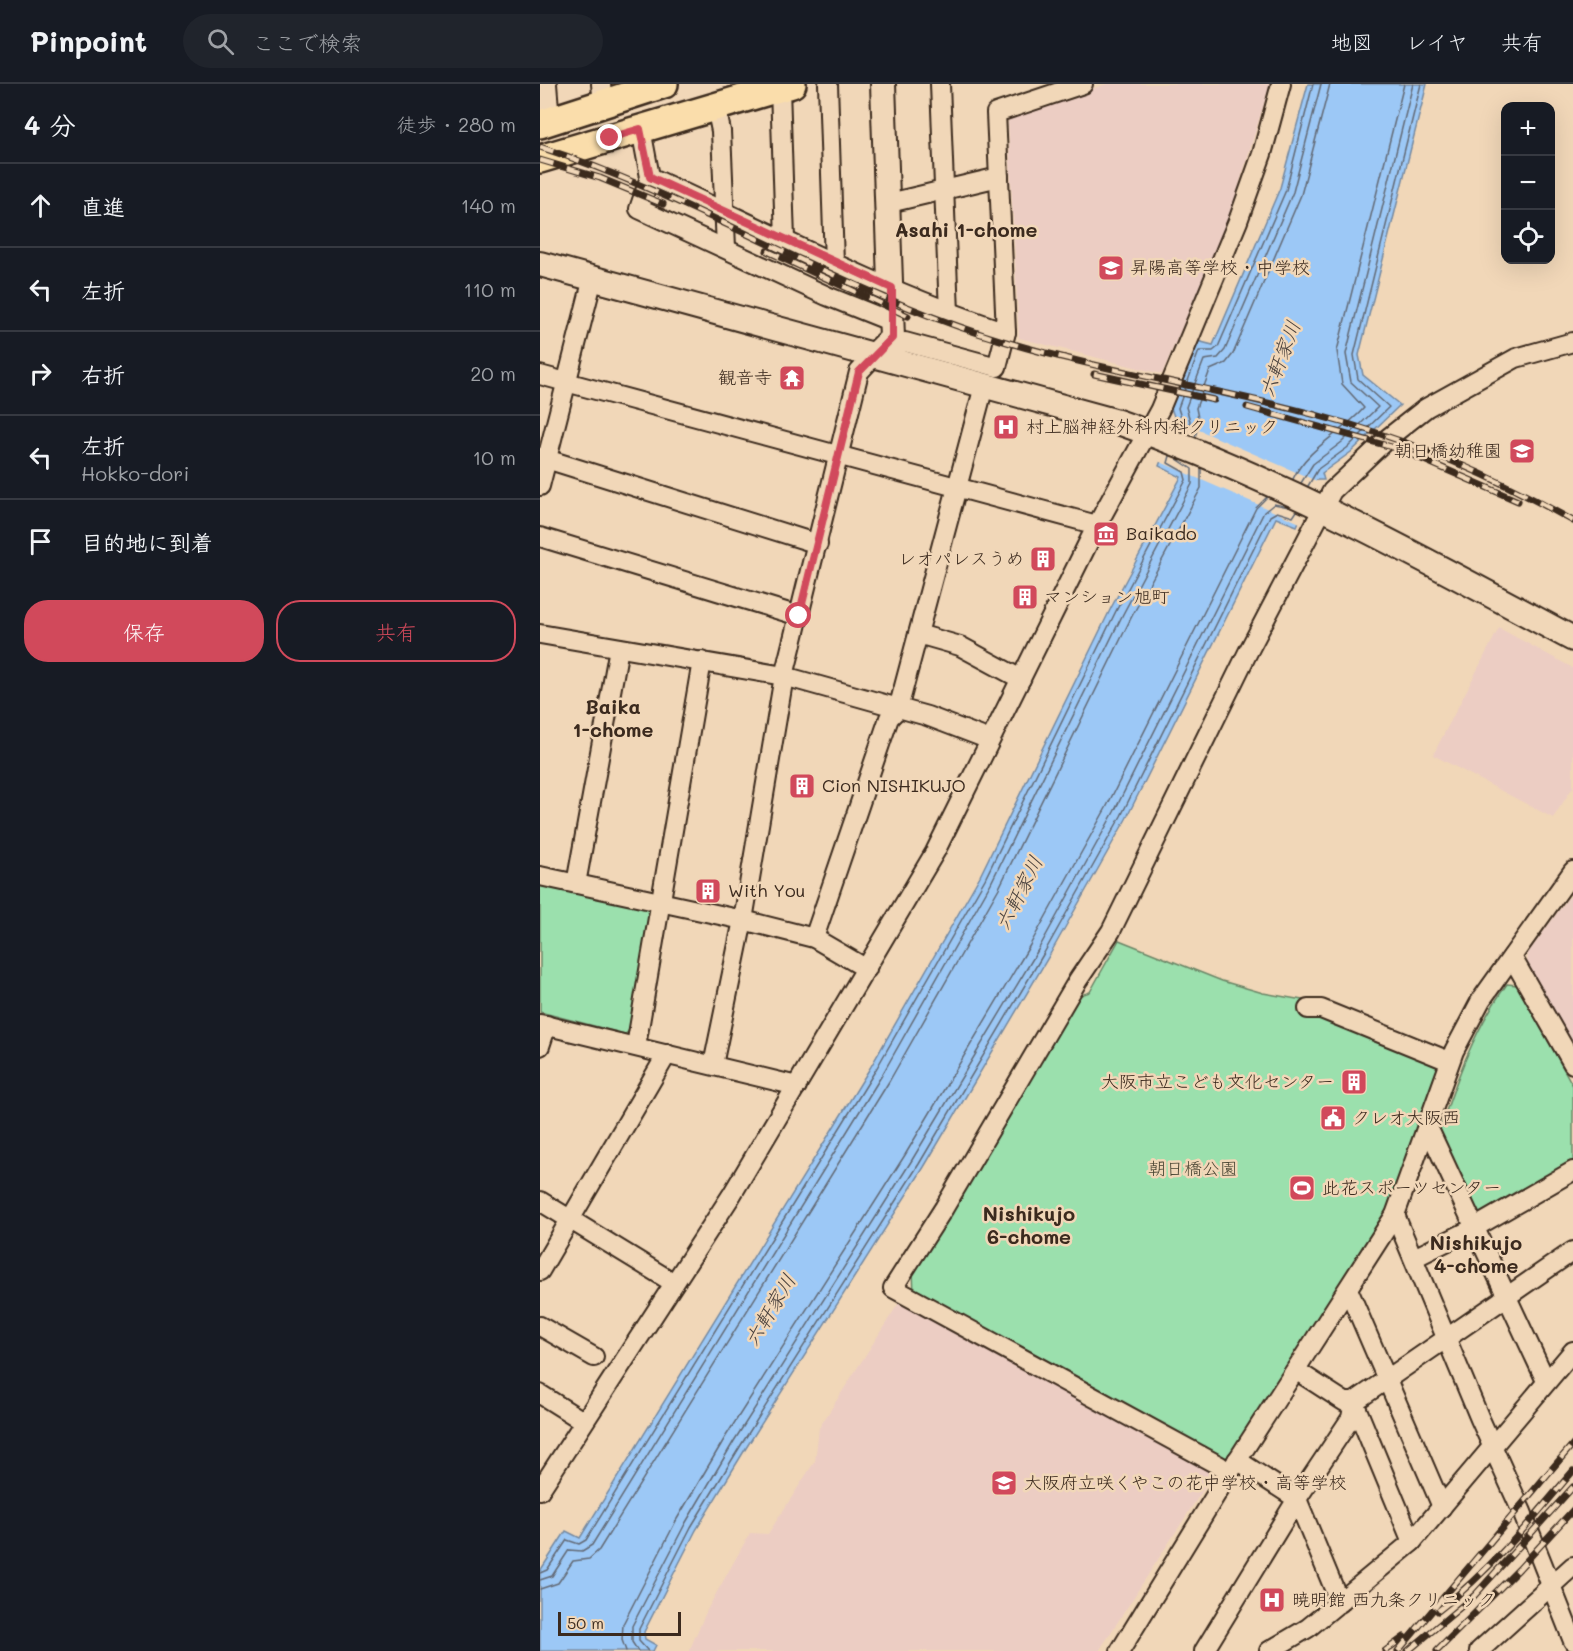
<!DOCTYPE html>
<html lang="ja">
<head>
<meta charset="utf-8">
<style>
  :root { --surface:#171b24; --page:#20242c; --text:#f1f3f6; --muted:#9ea1a6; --line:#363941; --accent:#d1495b }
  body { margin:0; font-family:Mali,"Klee One",sans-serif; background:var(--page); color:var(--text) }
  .controls { position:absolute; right:18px; top:18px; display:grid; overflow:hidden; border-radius:12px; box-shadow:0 6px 24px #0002 }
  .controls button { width:54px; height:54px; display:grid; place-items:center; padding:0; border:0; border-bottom:2px solid var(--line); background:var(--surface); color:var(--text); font:30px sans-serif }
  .scale { position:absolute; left:18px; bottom:15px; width:123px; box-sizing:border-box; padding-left:6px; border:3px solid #3b2a1e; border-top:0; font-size:16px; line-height:21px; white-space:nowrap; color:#3b2a1e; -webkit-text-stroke:4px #f1d7b8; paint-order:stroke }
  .stop { position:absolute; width:18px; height:18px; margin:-14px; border:4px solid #d1495b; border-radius:50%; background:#fff }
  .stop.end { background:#d1495b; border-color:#fff; box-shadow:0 2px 6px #0008 }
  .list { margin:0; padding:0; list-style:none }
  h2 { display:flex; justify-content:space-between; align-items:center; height:78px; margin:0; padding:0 24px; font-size:26px }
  h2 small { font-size:20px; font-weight:400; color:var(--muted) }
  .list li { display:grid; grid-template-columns:39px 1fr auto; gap:18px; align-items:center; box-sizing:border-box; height:84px; padding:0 24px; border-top:2px solid var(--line) }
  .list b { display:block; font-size:22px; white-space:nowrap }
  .list p { margin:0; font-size:20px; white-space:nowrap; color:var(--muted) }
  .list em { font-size:20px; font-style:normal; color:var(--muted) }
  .actions { display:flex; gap:12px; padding:18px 24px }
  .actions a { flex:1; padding:14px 0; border:2px solid var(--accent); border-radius:24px; text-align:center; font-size:21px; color:var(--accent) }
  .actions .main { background:var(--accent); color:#fff }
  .icon { flex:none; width:33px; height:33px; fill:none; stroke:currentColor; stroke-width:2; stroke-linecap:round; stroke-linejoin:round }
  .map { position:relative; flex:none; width:1033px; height:1567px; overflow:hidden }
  header { display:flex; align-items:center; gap:36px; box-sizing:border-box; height:84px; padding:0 30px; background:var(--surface); border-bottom:2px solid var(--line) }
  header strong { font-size:28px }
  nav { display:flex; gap:33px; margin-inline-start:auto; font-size:21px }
  .search { width:420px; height:54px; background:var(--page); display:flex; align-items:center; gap:15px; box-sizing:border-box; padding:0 21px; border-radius:33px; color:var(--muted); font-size:22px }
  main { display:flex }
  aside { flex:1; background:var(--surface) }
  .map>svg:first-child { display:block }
  .built { fill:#eccdc3 }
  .green { fill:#9be0ad; stroke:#6b8566; stroke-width:1.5 }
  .water { fill:#9cc8f6; stroke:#7589a0; stroke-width:1.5 }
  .pier { fill:#f1d7b8 }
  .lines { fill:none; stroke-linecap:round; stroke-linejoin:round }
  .shore { stroke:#626974; stroke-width:1.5 }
  .street-casing { stroke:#3b2a1e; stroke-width:22 }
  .secondary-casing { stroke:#3b2a1e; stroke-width:28 }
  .primary-casing { stroke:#3b2a1e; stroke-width:32 }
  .street { stroke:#f1d7b8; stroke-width:18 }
  .secondary { stroke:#f1d7b8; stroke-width:24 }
  .primary { stroke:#faddab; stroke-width:27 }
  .rail-casing { stroke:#3b2a1e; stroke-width:7 }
  .rail { stroke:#f1d7b8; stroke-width:4.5; stroke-dasharray:14; stroke-linecap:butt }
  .route { stroke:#d1495b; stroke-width:8 }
  .labels { text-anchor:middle; stroke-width:5; stroke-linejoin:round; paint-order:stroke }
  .poi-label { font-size:18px; fill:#3b2a1e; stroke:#f1d7b8; text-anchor:start }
  .park-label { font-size:18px; fill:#494533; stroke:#f1d7b8 }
  .neighbourhood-label { font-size:20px; font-weight:bold; fill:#3b2a1e; stroke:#f1d7b8 }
  .water-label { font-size:20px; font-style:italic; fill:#4a423e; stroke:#f1d7b8 }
</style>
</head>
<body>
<header>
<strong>Pinpoint</strong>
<div class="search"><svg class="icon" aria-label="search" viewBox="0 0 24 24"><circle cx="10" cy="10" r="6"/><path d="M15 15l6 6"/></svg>ここで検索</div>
<nav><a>地図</a><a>レイヤ</a><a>共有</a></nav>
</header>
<main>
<aside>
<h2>4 分<small>徒歩 · 280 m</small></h2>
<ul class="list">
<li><svg class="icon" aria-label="ahead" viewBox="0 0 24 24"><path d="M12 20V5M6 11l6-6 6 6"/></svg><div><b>直進</b></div><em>140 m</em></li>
<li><svg class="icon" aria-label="left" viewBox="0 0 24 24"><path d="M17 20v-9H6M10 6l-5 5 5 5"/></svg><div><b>左折</b></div><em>110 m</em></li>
<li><svg class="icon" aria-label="right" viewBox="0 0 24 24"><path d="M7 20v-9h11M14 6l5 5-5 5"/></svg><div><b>右折</b></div><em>20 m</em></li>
<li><svg class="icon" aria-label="left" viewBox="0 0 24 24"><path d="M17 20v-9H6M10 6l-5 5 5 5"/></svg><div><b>左折</b><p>Hokko-dori</p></div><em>10 m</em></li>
<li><svg class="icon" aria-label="arrive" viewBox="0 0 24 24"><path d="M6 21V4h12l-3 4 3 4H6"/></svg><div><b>目的地に到着</b></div></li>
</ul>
<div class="actions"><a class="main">保存</a><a>共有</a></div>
</aside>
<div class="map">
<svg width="1033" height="1567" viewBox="0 0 1033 1567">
  <rect width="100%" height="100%" fill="#f1d7b8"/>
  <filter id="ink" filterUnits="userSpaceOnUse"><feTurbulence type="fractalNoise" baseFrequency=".0167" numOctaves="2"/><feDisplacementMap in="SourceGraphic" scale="12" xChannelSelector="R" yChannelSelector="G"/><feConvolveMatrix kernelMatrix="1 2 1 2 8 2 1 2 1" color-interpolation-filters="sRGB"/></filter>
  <g filter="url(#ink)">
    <g class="built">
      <path d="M567,0h163l-41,134 -67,156 -143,-36 -11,-217 5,-5z"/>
      <path d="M959,544l74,40v119l-20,31 -120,-63z"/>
      <path d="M1033,812v148l-46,-80 1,-11 40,-55z"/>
      <path d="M362,1214l315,170 -118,183h-410l18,-41 43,-77 18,1 47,-73 4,-33z"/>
    </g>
    <g class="green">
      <path d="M0,801l107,23 6,9 -20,111 -8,6 -85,-22z"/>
      <path d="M579,856l103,41 41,12 62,11 120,51 -53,155 -163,250 -315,-165 -1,-26 162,-272 15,-5z"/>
      <path d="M967,900l10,1 56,101v76l-94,52 -6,-1 -35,-78c18,-54 35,-104 69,-151z"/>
    </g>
    <path class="water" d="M768,0h119l-68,271 4,20 37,30 -49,47 -29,21 2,7h-7l-20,46 -21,-8 -150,301 -77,137 -125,211 -178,281 -50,82 -52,102 1,7 11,6 -3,6h-113v-80l26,-40 14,7 290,-470 110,-192 131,-268 70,-131 -22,-11 17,-44 -5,-14 26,-67 16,4 67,-157z"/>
    <path class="pier" d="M636,336l143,62 -19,41 -142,-62z"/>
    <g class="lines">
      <g class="shore">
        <path d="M640,347l2,-10 -4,-13 21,-57h14l5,-4 68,-157 27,-106"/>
        <path d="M646,349l4,-12 -4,-14 18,-47 14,-2 7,-8 68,-158 28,-108"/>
        <path d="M655,353l4,-14 -3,-15 14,-38 16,-7 7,-9 68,-159 29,-111"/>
        <path d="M753,395c14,-31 49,-46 71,-71l-22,-24 -5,-33 67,-267"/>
        <path d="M761,399l12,-19 29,-22 36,-35 -27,-25 -5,-28 67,-270"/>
        <path d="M768,402l10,-17 29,-21 42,-41 -31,-28 -4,-24 67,-271"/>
        <path d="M0,1489l7,-3 20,-30 12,4 7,-4 289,-469 110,-192 131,-268 70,-131 -2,-8 -16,-9 2,-7"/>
        <path d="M0,1496l12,-4 17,-26 13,1 10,-6 290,-470 109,-192 132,-269 69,-130v-15l-15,-10"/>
        <path d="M0,1505l18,-6 15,-22 16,-2 10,-9 291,-470 109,-192 132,-270 70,-130v-19"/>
        <path d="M86,1567l-4,-11 1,-16 54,-105 49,-83 179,-281 125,-210 76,-137 150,-300 11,-11"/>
        <path d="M98,1567l-6,-9v-16l53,-102 49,-83 178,-281 126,-210 76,-138 150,-300 10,-8 15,3"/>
        <path d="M108,1567l-9,-10v-12l52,-102 50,-82 178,-281 125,-211 77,-137 149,-300 7,-4 16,5 4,-6"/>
      </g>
      <defs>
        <g id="street">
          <path d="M7,0l3,37"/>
          <path d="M61,0l2,20"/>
          <path d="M288,0l6,179"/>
          <path d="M400,0l9,229"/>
          <path d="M240,4l5,152"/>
          <path d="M176,23l5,24 5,117"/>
          <path d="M101,45l9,48 -11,32 188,87 65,26"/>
          <path d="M110,93c117,54 233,114 356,155"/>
          <path d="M349,119l110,-26"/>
          <path d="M0,291l557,150"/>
          <path d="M0,373l278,87"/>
          <path d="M0,402l53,-208"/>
          <path d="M0,453l259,79"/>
          <path d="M0,550l244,42 143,40 63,24"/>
          <path d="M378,550l42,12 61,33"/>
          <path d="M0,792l203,44 71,18 53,31"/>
          <path d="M36,800l43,-236"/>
          <path d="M274,854l75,-220 9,-9 86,-323"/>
          <path d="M972,873l61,107"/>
          <path d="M768,925h13l128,52"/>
          <path d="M0,940l257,62"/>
          <path d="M0,962l7,-21"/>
          <path d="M96,962l66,-385"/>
          <path d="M173,981l30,-145 41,-244 75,-304 15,-16 31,-14 92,25 9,-35 -10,-219 87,-29"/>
          <path d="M887,1041l119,256"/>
          <path d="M0,1117l134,82"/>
          <path d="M855,1131l85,204 42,93 51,129"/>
          <path d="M874,1174l60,-30 99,-57"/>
          <path d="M0,1187l127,-217"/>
          <path d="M808,1205l94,218"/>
          <path d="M0,1242l54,31"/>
          <path d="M757,1287l48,31h9l58,140"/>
          <path d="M0,1310l43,27"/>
          <path d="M697,1376l60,39 43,104"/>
          <path d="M680,1382l-327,-178 51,-80 134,-228 33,-49 137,-279 84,-161 56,-53 38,-30 90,-50 57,-16"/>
          <path d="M0,1406l191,-294 204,-344 162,-327 63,-116 78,-188 24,-67 19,-70"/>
          <path d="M580,1567l111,-181 164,-255 59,-164 27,-51 92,-129"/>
          <path d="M664,1567l93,-152 54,-81 3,-16 219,-151"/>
          <path d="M729,1567l39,-23 104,-86 161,-191"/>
          <path d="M939,1567l94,-85"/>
        </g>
        <g id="secondary">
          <path d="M0,180l578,158c160,56 306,137 455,217"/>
          <path d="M334,272l18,-18 -9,-254"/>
        </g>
        <g id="primary">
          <path d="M0,40l124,-40"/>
          <path d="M0,75l252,-75"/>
        </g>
      </defs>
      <use href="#street" class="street-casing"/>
      <use href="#secondary" class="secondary-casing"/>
      <use href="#primary" class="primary-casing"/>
      <use href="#street" class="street"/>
      <use href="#secondary" class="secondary"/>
      <use href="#primary" class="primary"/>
      <defs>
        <g id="rail">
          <path d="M0,63c154,50 291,139 444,188 111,36 227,51 339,82 88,23 171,59 250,104"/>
          <path d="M0,76l60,18 63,26"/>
          <path d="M227,167l141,65"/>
          <path d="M554,290l120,26"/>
          <path d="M707,323l152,42 119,52"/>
          <path d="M898,1527c52,-40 93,-90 135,-140"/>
          <path d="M845,1567l19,-14"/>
          <path d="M858,1567l175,-207"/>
          <path d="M868,1567l67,-56 98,-108"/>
          <path d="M897,1567l82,-82 54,-59"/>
        </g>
      </defs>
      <use href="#rail" class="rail-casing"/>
      <use href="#rail" class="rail"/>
    </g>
  </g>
  <g class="lines" filter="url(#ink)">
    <path class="route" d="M70,54l30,-9 10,48 242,111v50l-33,34 -60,244"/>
  </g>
  <defs>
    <symbol id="school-square" viewBox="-11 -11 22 22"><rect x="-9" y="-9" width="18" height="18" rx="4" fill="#d1495b" stroke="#f1d7b8"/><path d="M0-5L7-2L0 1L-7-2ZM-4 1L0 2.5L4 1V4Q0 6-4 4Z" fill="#fff"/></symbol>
    <symbol id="temple-square" viewBox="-11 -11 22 22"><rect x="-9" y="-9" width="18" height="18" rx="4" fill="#d1495b" stroke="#f1d7b8"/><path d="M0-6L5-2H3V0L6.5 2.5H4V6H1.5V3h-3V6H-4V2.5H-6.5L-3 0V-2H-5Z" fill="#fff"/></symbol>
    <symbol id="hospital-square" viewBox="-11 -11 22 22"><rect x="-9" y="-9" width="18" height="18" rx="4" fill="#d1495b" stroke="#f1d7b8"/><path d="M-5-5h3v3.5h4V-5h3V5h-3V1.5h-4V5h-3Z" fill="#fff"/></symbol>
    <symbol id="museum-square" viewBox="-11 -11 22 22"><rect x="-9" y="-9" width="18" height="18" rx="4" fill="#d1495b" stroke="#f1d7b8"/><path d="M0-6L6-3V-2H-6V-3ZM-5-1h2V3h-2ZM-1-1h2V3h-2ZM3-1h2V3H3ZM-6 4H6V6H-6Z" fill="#fff"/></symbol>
    <symbol id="building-square" viewBox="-11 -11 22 22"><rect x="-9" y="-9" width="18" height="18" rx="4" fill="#d1495b" stroke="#f1d7b8"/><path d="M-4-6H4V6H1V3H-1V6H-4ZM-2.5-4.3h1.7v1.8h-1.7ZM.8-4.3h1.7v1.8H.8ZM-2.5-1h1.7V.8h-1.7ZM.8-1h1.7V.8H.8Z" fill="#fff"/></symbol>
    <symbol id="civic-square" viewBox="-11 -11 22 22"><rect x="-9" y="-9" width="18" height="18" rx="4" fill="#d1495b" stroke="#f1d7b8"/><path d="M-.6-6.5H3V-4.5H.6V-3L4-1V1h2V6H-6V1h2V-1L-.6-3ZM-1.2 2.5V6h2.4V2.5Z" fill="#fff"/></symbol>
    <symbol id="stadium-square" viewBox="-11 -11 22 22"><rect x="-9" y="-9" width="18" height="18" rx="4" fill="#d1495b" stroke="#f1d7b8"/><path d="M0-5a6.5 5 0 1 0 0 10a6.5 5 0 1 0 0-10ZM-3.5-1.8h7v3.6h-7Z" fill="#fff"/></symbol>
  </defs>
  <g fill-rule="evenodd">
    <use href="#school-square" x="556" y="169" width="30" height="30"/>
    <use href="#temple-square" x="237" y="279" width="30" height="30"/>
    <use href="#hospital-square" x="451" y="328" width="30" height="30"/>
    <use href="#school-square" x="967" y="352" width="30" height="30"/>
    <use href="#museum-square" x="551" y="435" width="30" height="30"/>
    <use href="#building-square" x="488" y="460" width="30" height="30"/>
    <use href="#building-square" x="470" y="498" width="30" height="30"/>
    <use href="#building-square" x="247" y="687" width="30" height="30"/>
    <use href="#building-square" x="153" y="792" width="30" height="30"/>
    <use href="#building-square" x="799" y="983" width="30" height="30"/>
    <use href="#civic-square" x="778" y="1019" width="30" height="30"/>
    <use href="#stadium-square" x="747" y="1089" width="30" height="30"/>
    <use href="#school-square" x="449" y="1384" width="30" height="30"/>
    <use href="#hospital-square" x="717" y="1501" width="30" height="30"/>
  </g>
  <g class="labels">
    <g class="poi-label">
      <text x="590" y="190">昇陽高等学校・中学校</text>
      <text x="232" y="300" text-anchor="end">観音寺</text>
      <text x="486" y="349">村上脳神経外科内科クリニック</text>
      <text x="962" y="373" text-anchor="end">朝日橋幼稚園</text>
      <text x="586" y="456">Baikado</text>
      <text x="484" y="481" text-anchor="end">レオパレスうめ</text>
      <text x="504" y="519">マンション旭町</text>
      <text x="282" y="708">Cion NISHIKUJO</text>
      <text x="188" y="813">With You</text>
      <text x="794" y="1004" text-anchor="end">大阪市立こども文化センター</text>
      <text x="812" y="1040">クレオ大阪西</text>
      <text x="782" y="1110">此花スポーツセンター</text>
      <text x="484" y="1405">大阪府立咲くやこの花中学校・高等学校</text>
      <text x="752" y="1522">暁明館 西九条クリニック</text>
    </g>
    <g class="park-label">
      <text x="653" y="1091">朝日橋公園</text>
    </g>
    <g class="neighbourhood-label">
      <text x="426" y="153">Asahi 1-chome</text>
      <text x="73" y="630">Baika<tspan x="73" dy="23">1-chome</tspan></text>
      <text x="489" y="1137">Nishikujo<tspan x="489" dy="23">6-chome</tspan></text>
      <text x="936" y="1166">Nishikujo<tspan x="936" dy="23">4-chome</tspan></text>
    </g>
    <g class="water-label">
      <text transform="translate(740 275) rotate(-69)" y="7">六軒家川</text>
      <text transform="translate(479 809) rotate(-63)" y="7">六軒家川</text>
      <text transform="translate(230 1226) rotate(-59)" y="7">六軒家川</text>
    </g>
  </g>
</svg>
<div class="controls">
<button>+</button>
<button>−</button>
<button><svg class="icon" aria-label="locate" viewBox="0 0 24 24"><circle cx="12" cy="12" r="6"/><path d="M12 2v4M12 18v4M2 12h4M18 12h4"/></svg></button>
</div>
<div class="scale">50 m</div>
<div class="stop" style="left:259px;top:532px"></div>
<div class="stop end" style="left:70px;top:54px"></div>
</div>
</main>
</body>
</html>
